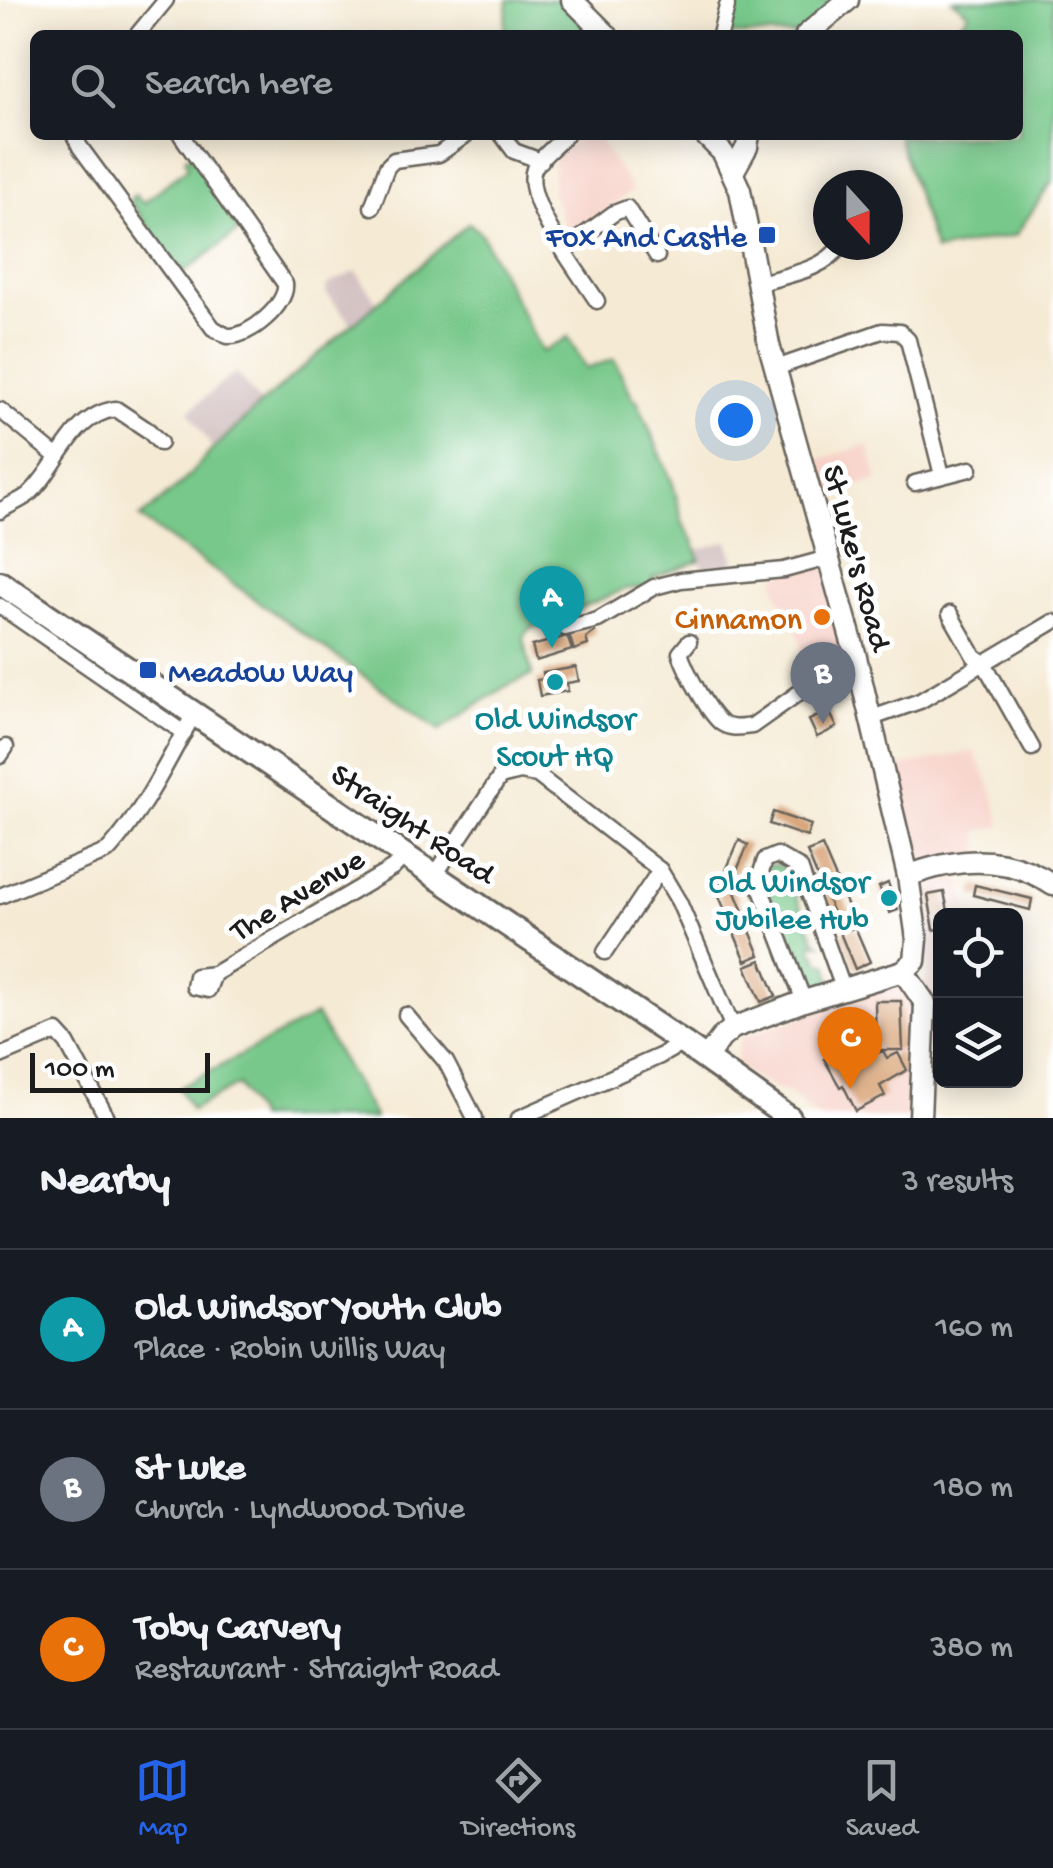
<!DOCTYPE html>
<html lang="en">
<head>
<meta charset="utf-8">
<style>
  :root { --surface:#171b24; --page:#20242c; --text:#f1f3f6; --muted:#9ea1a6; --line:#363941; --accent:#2563eb }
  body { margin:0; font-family:"Gochi Hand",sans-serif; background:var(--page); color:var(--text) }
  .controls { position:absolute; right:30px; bottom:30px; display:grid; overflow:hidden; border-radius:15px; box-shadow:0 5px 25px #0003 }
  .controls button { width:90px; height:90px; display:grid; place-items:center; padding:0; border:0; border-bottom:2px solid var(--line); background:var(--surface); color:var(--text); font:50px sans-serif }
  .compass { position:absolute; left:813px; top:170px; width:90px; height:90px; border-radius:50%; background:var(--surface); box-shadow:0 5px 25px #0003; rotate:159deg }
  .scale { position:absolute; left:30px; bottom:25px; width:180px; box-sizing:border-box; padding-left:10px; border:5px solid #1c1c1c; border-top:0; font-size:28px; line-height:35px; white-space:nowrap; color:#1c1c1c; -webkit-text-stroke:8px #fff; paint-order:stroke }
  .you { position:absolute; left:735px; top:420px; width:35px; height:35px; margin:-25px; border:8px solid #fff; border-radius:50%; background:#1a73e8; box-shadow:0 0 0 15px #1a73e833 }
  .badge { display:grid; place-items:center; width:65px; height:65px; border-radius:50%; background:var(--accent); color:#fff; font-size:32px; font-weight:700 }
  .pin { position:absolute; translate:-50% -82px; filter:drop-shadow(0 2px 5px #0008) }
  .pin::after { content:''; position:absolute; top:52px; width:35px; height:30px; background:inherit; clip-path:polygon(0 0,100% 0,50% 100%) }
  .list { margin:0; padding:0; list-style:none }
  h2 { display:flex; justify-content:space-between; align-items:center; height:130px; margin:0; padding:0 40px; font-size:42px }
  h2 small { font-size:32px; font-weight:400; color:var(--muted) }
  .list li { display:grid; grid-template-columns:65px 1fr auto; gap:30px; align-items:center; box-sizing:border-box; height:160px; padding:0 40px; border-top:2px solid var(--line) }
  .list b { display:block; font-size:38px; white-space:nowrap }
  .list p { margin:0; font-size:32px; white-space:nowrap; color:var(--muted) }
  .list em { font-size:32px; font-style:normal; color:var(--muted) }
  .icon { flex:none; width:55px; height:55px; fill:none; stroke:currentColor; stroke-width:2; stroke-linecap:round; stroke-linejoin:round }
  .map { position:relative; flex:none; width:1053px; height:1118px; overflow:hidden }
  .search { position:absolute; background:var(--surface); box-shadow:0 5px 25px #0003; left:30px; right:30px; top:30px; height:110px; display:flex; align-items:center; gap:25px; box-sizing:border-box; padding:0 35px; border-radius:15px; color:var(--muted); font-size:38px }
  .sheet { height:610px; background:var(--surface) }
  nav { display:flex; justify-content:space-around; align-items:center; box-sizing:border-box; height:140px; border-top:2px solid var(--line); background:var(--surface); font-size:28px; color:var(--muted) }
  nav a { display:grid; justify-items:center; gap:5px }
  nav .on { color:var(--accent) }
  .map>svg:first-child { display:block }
  .built { fill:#f7d1c8 }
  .industrial { fill:#d2bfc0 }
  .green { fill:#77c88a; stroke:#4a7253; stroke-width:2.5 }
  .building { fill:#d39966 }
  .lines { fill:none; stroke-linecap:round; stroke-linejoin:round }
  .street-casing { stroke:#68645c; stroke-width:19 }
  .secondary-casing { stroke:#68645c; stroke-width:25 }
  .primary-casing { stroke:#68645c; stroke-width:28 }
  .street { stroke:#fff; stroke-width:14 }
  .secondary { stroke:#fff; stroke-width:20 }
  .primary { stroke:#fff; stroke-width:22 }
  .transit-dot { fill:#1a4fb4; stroke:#fff; stroke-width:4 }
  .food-dot { fill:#e8710a; stroke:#fff; stroke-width:4 }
  .culture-dot { fill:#0f9aa8; stroke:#fff; stroke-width:4 }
  .labels { text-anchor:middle; stroke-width:10; stroke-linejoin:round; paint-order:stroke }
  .transit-label { font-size:32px; fill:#164399; stroke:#fff; text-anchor:end }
  .street-label { font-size:32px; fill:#1c1c1c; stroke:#fff }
  .food-label { font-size:32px; fill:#c56008; stroke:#fff; text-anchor:end }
  .culture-label { font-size:32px; fill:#0d838f; stroke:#fff }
</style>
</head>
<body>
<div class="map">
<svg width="1053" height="1118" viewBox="0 0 1053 1118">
  <rect width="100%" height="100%" fill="#fff"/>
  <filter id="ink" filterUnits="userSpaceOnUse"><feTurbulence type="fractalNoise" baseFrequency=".01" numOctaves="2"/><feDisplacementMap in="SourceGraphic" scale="20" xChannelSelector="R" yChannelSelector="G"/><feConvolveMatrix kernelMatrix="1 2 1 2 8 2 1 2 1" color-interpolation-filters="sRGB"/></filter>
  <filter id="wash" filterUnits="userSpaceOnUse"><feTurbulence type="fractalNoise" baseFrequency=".0048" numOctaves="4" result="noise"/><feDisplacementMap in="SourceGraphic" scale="40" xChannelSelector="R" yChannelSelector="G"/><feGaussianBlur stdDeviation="2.25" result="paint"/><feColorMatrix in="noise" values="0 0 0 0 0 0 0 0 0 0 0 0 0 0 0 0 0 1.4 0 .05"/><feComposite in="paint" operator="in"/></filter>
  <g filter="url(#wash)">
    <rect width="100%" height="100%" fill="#f5ead4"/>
    <g class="built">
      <path d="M580,135h16l36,55 -54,45 -9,3 -17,-46 2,-35z"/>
      <path d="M868,445l10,35 -52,15 -10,-35z"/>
      <path d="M824,564l21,72 -13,24 -22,17 -20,-69 -10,-8 -5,-18 3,-7z"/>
      <path d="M974,751l18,39 10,36 -24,5 2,25 -63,6 -19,-80 1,-11 -5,-3z"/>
      <path d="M956,877l5,5 8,33 -29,1v127l-28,8 2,67h-95l-30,-25 -17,-5 -36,-22 5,-28 160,-55 10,5 18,-9 -9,-87z"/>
    </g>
    <g class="industrial">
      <path d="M356,271l21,32 -25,21 -26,-31 1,-8z"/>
      <path d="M235,372l26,32 -48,45 -24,-38z"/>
      <path d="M728,541l9,31 -32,3 -8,-25z"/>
    </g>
    <g class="green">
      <path d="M508,0h54l32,35h-90z"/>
      <path d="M734,0h103l-37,35h-75z"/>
      <path d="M952,0h101v180l-37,55 -81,16 -37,-114 120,-2v-100h-67l18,-22z"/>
      <path d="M187,156l6,2 46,73 -56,42 -52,-70v-5l4,-3 8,8 45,-36 -3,-8z"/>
      <path d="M469,223l12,10 61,119 26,-15 18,32 28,-10 20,41h3l36,84 10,40 10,16 7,20 -48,18 2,8 -28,3 -98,41 -4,8 8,37 -26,11 -66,44 -300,-212 42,-35 31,-34 48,-45z"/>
      <path d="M769,865h10l6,6 31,70 4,3 -8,-1 1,10 5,2 -1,5 11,5 3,17 -20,10 -12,-16 5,-12 -3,-2 -1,-9 -4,-2 -5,6 2,-5 -30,-71z"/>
      <path d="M316,1015l59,103h-118l-19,-33 -47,25 -12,-22z"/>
    </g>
    <g id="blocks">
      <g class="building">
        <path d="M594,626l1,6 -9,6 2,7 -14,5 -5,-16z"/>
        <path d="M567,636l5,14 -36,11 -4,-15z"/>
        <path d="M576,667l3,14 -12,2 1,8 -28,5 -3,-16 7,-1 -1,-6z"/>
        <path d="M829,711l8,16 -20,10 -8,-17z"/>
        <path d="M773,812l38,13 -4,12 -38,-13z"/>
        <path d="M739,840l9,5 -15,34 -9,-4z"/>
        <path d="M822,846l15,35 -15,7 -15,-36z"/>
        <path d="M729,878l15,36 -15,6 -15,-36z"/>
        <path d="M838,883l15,36 -15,6 -15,-36z"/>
        <path d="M888,883l10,27 -8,3 -11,-26z"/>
        <path d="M975,885l57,14 -2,11 -57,-15z"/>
        <path d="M944,892l5,24h-9v13l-6,1 -6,-35z"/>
        <path d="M745,919l15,36 -14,6 -15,-35z"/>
        <path d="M855,927l15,35 -15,7 -15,-36z"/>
        <path d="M761,960l15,36 -15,6 -15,-36z"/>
        <path d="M875,1001h26l2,49h-27z"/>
        <path d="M850,1044l7,11 7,-3 3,5 16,-6 4,7 11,-5 9,17 -27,16 5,10 -29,15 -13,-26 -3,2 -16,-28z"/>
      </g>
    </g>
  </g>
  <g filter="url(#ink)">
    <use href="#blocks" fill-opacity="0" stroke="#68645c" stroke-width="2.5"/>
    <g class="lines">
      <defs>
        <g id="street">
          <path d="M137,35l29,-35"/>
          <path d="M720,35l7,-29"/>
          <path d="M74,135l6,12 133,181c4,2 11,7 15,8 21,2 60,-32 57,-52l-104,-149"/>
          <path d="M502,135l12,16 27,10"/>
          <path d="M566,135c-9,10 -27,23 -32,34 -12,31 46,105 63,132"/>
          <path d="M372,207l15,-40 7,-7 45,-6 27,-19"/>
          <path d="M565,249l49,-36 13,-5 30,48"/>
          <path d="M757,284c28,-9 67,-13 84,-39"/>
          <path d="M776,368l106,-37 18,1 8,8 34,135"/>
          <path d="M0,410l56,46"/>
          <path d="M915,483l55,-14"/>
          <path d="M0,511c9,-6 20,-10 28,-16 31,-27 42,-80 88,-86l33,22 11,12"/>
          <path d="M0,606l184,127"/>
          <path d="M950,614l24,42 10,7 48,85"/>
          <path d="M565,628l33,-8 56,-33 27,-7 103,-10 44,-12"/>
          <path d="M689,642l-9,11c6,18 27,58 41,70 10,7 21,4 31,3l103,-73"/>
          <path d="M872,718l48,-17 133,-79"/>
          <path d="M0,756l6,-9"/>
          <path d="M435,875l65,-98 20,-5 17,3 123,95 19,32 54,126"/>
          <path d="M0,896l108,-45c37,-41 60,-91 87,-139"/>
          <path d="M605,952l55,-82"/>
          <path d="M214,974l-6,16 -14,-3 2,-11 18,-2 179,-106 11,-12"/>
          <path d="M804,1001l-46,-119 7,-22 12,-5 23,13 43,120"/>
          <path d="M406,1015l40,47 29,56"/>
          <path d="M0,1056l57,-24 10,11 40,75"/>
          <path d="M519,1118l141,-62 23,-13"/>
        </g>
        <g id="secondary">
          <path d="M572,0l35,35"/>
          <path d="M806,35l42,-35"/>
          <path d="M705,135l18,18 17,37 29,155 86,308 53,223 9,63 -2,22 -12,10 -99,30 -71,27 -12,10 -15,21"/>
          <path d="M733,172l14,-25 2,-12"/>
          <path d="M908,876c49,-19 100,-22 145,9"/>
          <path d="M903,971l22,32 -5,115"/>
        </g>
        <path id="primary" d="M0,583l683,460 106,75"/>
      </defs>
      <use href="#street" class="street-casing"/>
      <use href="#secondary" class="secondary-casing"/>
      <use href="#primary" class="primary-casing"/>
      <use href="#street" class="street"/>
      <use href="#secondary" class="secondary"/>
      <use href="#primary" class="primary"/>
    </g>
  </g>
  <g class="transit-dot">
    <rect x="757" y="225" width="20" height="20" rx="5"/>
    <rect x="138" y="660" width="20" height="20" rx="5"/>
  </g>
  <circle class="food-dot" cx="822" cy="617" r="10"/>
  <g class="culture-dot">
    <circle cx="555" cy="682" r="10"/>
    <circle cx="889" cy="898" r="10"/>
  </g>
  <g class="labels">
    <g class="transit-label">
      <text x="747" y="246">Fox And Castle</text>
      <text x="168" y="681" text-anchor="start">Meadow Way</text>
    </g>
    <g class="street-label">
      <text transform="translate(859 557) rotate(75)" y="11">St Luke's Road</text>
      <text transform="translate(414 822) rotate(34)" y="11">Straight Road</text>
      <text transform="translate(296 893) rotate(-31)" y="11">The Avenue</text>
    </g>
    <g class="food-label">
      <text x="802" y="628">Cinnamon</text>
    </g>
    <g class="culture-label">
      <text x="555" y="728">Old Windsor<tspan x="555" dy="37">Scout HQ</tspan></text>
      <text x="869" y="891" text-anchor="end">Old Windsor<tspan x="869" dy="37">Jubilee Hub</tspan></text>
    </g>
  </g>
</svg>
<div class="controls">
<button><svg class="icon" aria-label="locate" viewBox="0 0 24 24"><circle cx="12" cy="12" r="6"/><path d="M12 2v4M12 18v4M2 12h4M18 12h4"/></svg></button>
<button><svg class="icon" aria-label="layers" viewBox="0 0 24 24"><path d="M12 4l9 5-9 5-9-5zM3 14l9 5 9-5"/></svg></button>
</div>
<svg class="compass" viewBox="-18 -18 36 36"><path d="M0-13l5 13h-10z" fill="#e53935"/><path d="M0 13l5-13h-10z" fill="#9ea1a6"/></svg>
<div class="scale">100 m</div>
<div class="you"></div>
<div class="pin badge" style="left:552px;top:648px;background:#0f9aa8">A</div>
<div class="pin badge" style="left:823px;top:724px;background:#6b7280">B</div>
<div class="pin badge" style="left:850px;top:1089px;background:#e8710a">C</div>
<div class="search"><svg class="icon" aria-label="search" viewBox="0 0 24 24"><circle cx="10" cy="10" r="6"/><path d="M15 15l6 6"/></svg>Search here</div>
</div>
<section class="sheet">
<h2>Nearby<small>3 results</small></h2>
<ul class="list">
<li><span class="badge" style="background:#0f9aa8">A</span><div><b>Old Windsor Youth Club</b><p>Place · Robin Willis Way</p></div><em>160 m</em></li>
<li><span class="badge" style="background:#6b7280">B</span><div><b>St Luke</b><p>Church · Lyndwood Drive</p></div><em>180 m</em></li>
<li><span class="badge" style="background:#e8710a">C</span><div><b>Toby Carvery</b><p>Restaurant · Straight Road</p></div><em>380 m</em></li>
</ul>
</section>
<nav>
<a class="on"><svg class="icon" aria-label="map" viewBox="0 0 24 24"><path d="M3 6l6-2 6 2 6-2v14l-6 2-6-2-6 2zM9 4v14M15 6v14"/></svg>Map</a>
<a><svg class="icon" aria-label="directions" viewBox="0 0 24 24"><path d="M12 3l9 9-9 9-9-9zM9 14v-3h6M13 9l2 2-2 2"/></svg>Directions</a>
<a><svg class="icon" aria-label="saved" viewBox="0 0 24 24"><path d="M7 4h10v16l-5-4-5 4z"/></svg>Saved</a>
</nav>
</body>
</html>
